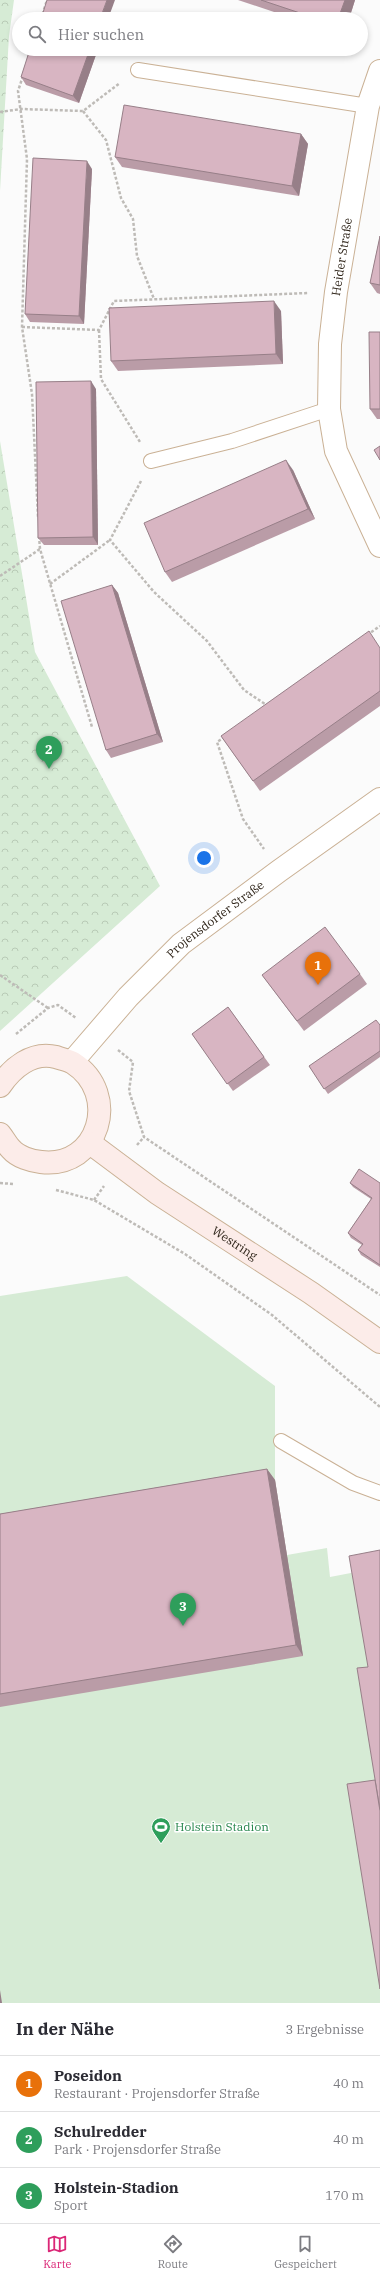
<!DOCTYPE html>
<html lang="de">
<head>
<meta charset="utf-8">
<style>
  :root { --surface:#fff; --page:#f7f7f7; --text:#2b2b33; --muted:#7c7c81; --line:#e1e1e2; --accent:#db2777 }
  body { margin:0; font-family:"IBM Plex Serif",serif; background:var(--page); color:var(--text) }
  .you { position:absolute; left:204px; top:858px; width:14px; height:14px; margin:-10px; border:3px solid #fff; border-radius:50%; background:#1a73e8; box-shadow:0 0 0 6px #1a73e833 }
  .badge { display:grid; place-items:center; width:26px; height:26px; border-radius:50%; background:var(--accent); color:#fff; font-size:13px; font-weight:700 }
  .pin { position:absolute; translate:-50% -33px; filter:drop-shadow(0 1px 2px #0008) }
  .pin::after { content:''; position:absolute; top:21px; width:14px; height:12px; background:inherit; clip-path:polygon(0 0,100% 0,50% 100%) }
  .list { margin:0; padding:0; list-style:none }
  h2 { display:flex; justify-content:space-between; align-items:center; height:52px; margin:0; padding:0 16px; font-size:17px }
  h2 small { font-size:13px; font-weight:400; color:var(--muted) }
  .list li { display:grid; grid-template-columns:26px 1fr auto; gap:12px; align-items:center; box-sizing:border-box; height:56px; padding:0 16px; border-top:1px solid var(--line) }
  .list b { display:block; font-size:15px; white-space:nowrap }
  .list p { margin:0; font-size:13px; white-space:nowrap; color:var(--muted) }
  .list em { font-size:13px; font-style:normal; color:var(--muted) }
  .icon { flex:none; width:22px; height:22px; fill:none; stroke:currentColor; stroke-width:2; stroke-linecap:round; stroke-linejoin:round }
  .map { position:relative; flex:none; width:380px; height:2003px; overflow:hidden }
  .search { position:absolute; background:var(--surface); box-shadow:0 2px 6px #0003; left:12px; right:12px; top:12px; height:44px; display:flex; align-items:center; gap:10px; box-sizing:border-box; padding:0 14px; border-radius:22px; color:var(--muted); font-size:15px }
  .sheet { height:220px; background:var(--surface) }
  nav { display:flex; justify-content:space-around; align-items:center; box-sizing:border-box; height:56px; border-top:1px solid var(--line); background:var(--surface); font-size:11px; color:var(--muted) }
  nav a { display:grid; justify-items:center; gap:2px }
  nav .on { color:var(--accent) }
  .map>svg:first-child { display:block }
  .park { fill:url(#park-crowns) }
  .pitch { fill:#d6ebd5 }
  .lines { fill:none; stroke-linecap:round; stroke-linejoin:round }
  .lane-casing { stroke:#cab195; stroke-width:16 }
  .street-casing { stroke:#cab195; stroke-width:24 }
  .secondary-casing { stroke:#cab195; stroke-width:24 }
  .path { stroke:#bebbb7; stroke-width:2.5; stroke-dasharray:3 2; stroke-linecap:butt }
  .lane { stroke:#fff; stroke-width:14 }
  .street { stroke:#fff; stroke-width:22 }
  .secondary { stroke:#fcece9; stroke-width:22 }
  .wall { fill:#ba9ca7 }
  .shaded-wall { fill:#977f88 }
  .building { fill:#d8b5c2; stroke:#977f88 }
  .labels { text-anchor:middle; stroke-width:3; stroke-linejoin:round; paint-order:stroke }
  .street-label { font-size:12px; fill:#31271c; stroke:#fff }
  .leisure-label { font-size:12px; fill:#27864d; stroke:#fff; text-anchor:start }
</style>
</head>
<body>
<div class="map">
<svg width="380" height="2003" viewBox="0 0 380 2003">
  <defs>
    <pattern id="park-crowns" width="20" height="18" patternUnits="userSpaceOnUse"><rect width="20" height="18" fill="#d6ebd5"/><path d="M2 6a3 3 0 1 1 6 0M12 15a3 3 0 1 1 6 0" fill="none" stroke="#b8cab6"/></pattern>
  </defs>
  <rect width="100%" height="100%" fill="#fbfbfb"/>
  <g class="park">
    <path d="M0,0h14l-5,36 -9,155z"/>
    <path d="M0,441l35,211 125,234 -160,145z"/>
  </g>
  <path class="pitch" d="M127,1276l148,110v94l12,75 40,-7 3,29 26,-5 18,103 6,102v226h-380v-707z"/>
  <g class="lines">
    <defs>
      <g id="lane">
        <path d="M138,70l230,36"/>
        <path d="M151,461l81,-20 97,-32"/>
        <path d="M281,1441l72,42 27,10"/>
      </g>
      <g id="street">
        <path d="M380,71l-12,35 -32,186 -6,52 -1,65 7,42 44,95"/>
        <path id="s1" d="M72,1062l56,-65 53,-53 98,-73 101,-72"/>
      </g>
      <g id="secondary">
        <path d="M0,1086c12,-18 32,-35 56,-29 5,2 12,3 17,6 48,31 26,106 -32,99 -10,-1 -23,-5 -30,-13 -4,-4 -7,-10 -11,-15"/>
        <path id="s2" d="M90,1143l67,50 154,100 69,49"/>
      </g>
    </defs>
    <use href="#lane" class="lane-casing"/>
    <use href="#street" class="street-casing"/>
    <use href="#secondary" class="secondary-casing"/>
    <g class="path">
      <path d="M41,19l6,-19"/>
      <path d="M23,76l-5,15 9,68 -5,168 10,67 6,123"/>
      <path d="M83,111l23,29 15,58 12,21 4,37 17,43"/>
      <path d="M0,112l21,-3 62,2 37,-28"/>
      <path d="M22,327l77,3 15,-29 194,-8"/>
      <path d="M99,330l2,49 39,63"/>
      <path d="M141,481l-31,59 44,52 53,49 37,49 24,16"/>
      <path d="M39,536l1,13 52,178"/>
      <path d="M0,576l40,-27"/>
      <path d="M50,584l60,-44"/>
      <path d="M367,635l13,-9"/>
      <path d="M225,737l-8,5 26,77 21,30"/>
      <path d="M0,975l48,33"/>
      <path d="M16,1034l32,-26 10,-3 18,13"/>
      <path d="M118,1050l15,12 -4,29 15,46 236,158"/>
      <path d="M137,1145l7,-8"/>
      <path d="M0,1183l13,1"/>
      <path d="M56,1190l38,10 91,54 87,61 108,92"/>
      <path d="M94,1200l10,-14"/>
    </g>
    <use href="#lane" class="lane"/>
    <use href="#street" class="street"/>
    <use href="#secondary" class="secondary"/>
  </g>
  <g class="wall">
    <path d="M238,0h117l-6,19h-54z"/>
    <path d="M98,49l-19,54 -53,-18 -5,-8z"/>
    <path d="M301,134l7,10 -9,52 -177,-29 -7,-10z"/>
    <path d="M92,169l-8,155 -54,-2 -5,-8z"/>
    <path d="M380,236v58l-3,-1 -7,-10z"/>
    <path d="M281,311l2,53 -165,7 -7,-10z"/>
    <path d="M380,332v87h-3l-7,-10z"/>
    <path d="M96,389l2,156h-54l-6,-7z"/>
    <path d="M293,470l22,49 -143,63 -7,-10z"/>
    <path d="M112,585l6,8 45,149 -52,16 -5,-8z"/>
    <path d="M380,648v58l-120,85 -39,-55z"/>
    <path d="M360,974l7,10 -63,47 -42,-56z"/>
    <path d="M228,1007l42,58 -37,26 -41,-57z"/>
    <path d="M380,1025v32l-52,37 -19,-28z"/>
    <path d="M350,1183h30v84l-19,-12 -3,-5 4,-5 -11,-7 -3,-5 23,-34 -18,-12z"/>
    <path d="M267,1469l8,11 28,176 -303,51v-193z"/>
  </g>
  <g class="shaded-wall">
    <path d="M107,0h8l-7,19h-8z"/>
    <path d="M345,0h10l-6,19h-11z"/>
    <path d="M90,49h8l-19,54 -6,-7z"/>
    <path d="M301,134l7,10 -9,52 -7,-10z"/>
    <path d="M87,161l5,8 -8,155 -5,-8z"/>
    <path d="M274,301l7,10 2,53 -7,-10z"/>
    <path d="M91,381l5,8 2,156 -5,-8z"/>
    <path d="M286,460l7,10 22,49 -7,-10z"/>
    <path d="M112,585l6,8 45,149 -6,-8z"/>
    <path d="M267,1469l8,11 28,176 -7,-11z"/>
    <path d="M0,1990l2,13h-2z"/>
  </g>
  <g class="building">
    <path d="M47,0h60l-7,19h-59z"/>
    <path d="M261,0h84l-7,19h-20z"/>
    <path d="M30,49h60l-17,47 -52,-19z"/>
    <path d="M124,105l177,29 -9,52 -177,-29z"/>
    <path d="M33,158l54,3 -8,155 -54,-2z"/>
    <path d="M380,236v49l-10,-2z"/>
    <path d="M274,301l2,53 -165,7 -2,-53z"/>
    <path d="M369,332h11v77h-10z"/>
    <path d="M91,381l2,156 -55,1 -2,-156z"/>
    <path d="M380,446v14l-6,-10z"/>
    <path d="M286,460l22,49 -143,63 -21,-49z"/>
    <path d="M112,585l45,149 -51,16 -45,-149z"/>
    <path d="M369,631l11,17v43l-127,90 -32,-45z"/>
    <path d="M325,927l35,47 -63,47 -35,-46z"/>
    <path d="M228,1007l36,50 -37,27 -35,-50z"/>
    <path d="M376,1020l4,5v26l-56,38 -15,-23z"/>
    <path d="M359,1169l21,14v82l-22,-15 5,-6 -15,-11 24,-35 -22,-15z"/>
    <path d="M267,1469l29,176 -296,49v-180z"/>
    <path d="M380,1550v260l-23,-142 11,-1 -19,-111z"/>
    <path d="M375,1780l5,31v178l-33,-205z"/>
  </g>
  <defs>
    <symbol id="stadium-pin" viewBox="-11 -11 22 30"><path d="M0 17L-7.5 6A9.5 9.5 0 1 1 7.5 6Z" fill="#2e9e5b" stroke="#fff"/><path d="M0-5a6.5 5 0 1 0 0 10a6.5 5 0 1 0 0-10ZM-3.5-1.8h7v3.6h-7Z" fill="#fff"/></symbol>
  </defs>
  <g fill-rule="evenodd">
    <use href="#stadium-pin" x="150" y="1816" width="22" height="30"/>
  </g>
  <g class="labels">
    <g class="street-label">
      <text transform="translate(342 257) rotate(-81)" y="4">Heider Straße</text>
      <text dy="4" stroke="none"><textPath href="#s1" startOffset="203">Projensdorfer Straße</textPath></text>
      <text dy="4" stroke="none"><textPath href="#s2" startOffset="176">Westring</textPath></text>
    </g>
    <g class="leisure-label">
      <text x="175" y="1831">Holstein Stadion</text>
    </g>
  </g>
</svg>
<div class="you"></div>
<div class="pin badge" style="left:318px;top:985px;background:#e8710a">1</div>
<div class="pin badge" style="left:49px;top:769px;background:#2e9e5b">2</div>
<div class="pin badge" style="left:183px;top:1626px;background:#2e9e5b">3</div>
<div class="search"><svg class="icon" aria-label="search" viewBox="0 0 24 24"><circle cx="10" cy="10" r="6"/><path d="M15 15l6 6"/></svg>Hier suchen</div>
</div>
<section class="sheet">
<h2>In der Nähe<small>3 Ergebnisse</small></h2>
<ul class="list">
<li><span class="badge" style="background:#e8710a">1</span><div><b>Poseidon</b><p>Restaurant · Projensdorfer Straße</p></div><em>40 m</em></li>
<li><span class="badge" style="background:#2e9e5b">2</span><div><b>Schulredder</b><p>Park · Projensdorfer Straße</p></div><em>40 m</em></li>
<li><span class="badge" style="background:#2e9e5b">3</span><div><b>Holstein-Stadion</b><p>Sport</p></div><em>170 m</em></li>
</ul>
</section>
<nav>
<a class="on"><svg class="icon" aria-label="map" viewBox="0 0 24 24"><path d="M3 6l6-2 6 2 6-2v14l-6 2-6-2-6 2zM9 4v14M15 6v14"/></svg>Karte</a>
<a><svg class="icon" aria-label="directions" viewBox="0 0 24 24"><path d="M12 3l9 9-9 9-9-9zM9 14v-3h6M13 9l2 2-2 2"/></svg>Route</a>
<a><svg class="icon" aria-label="saved" viewBox="0 0 24 24"><path d="M7 4h10v16l-5-4-5 4z"/></svg>Gespeichert</a>
</nav>
</body>
</html>
